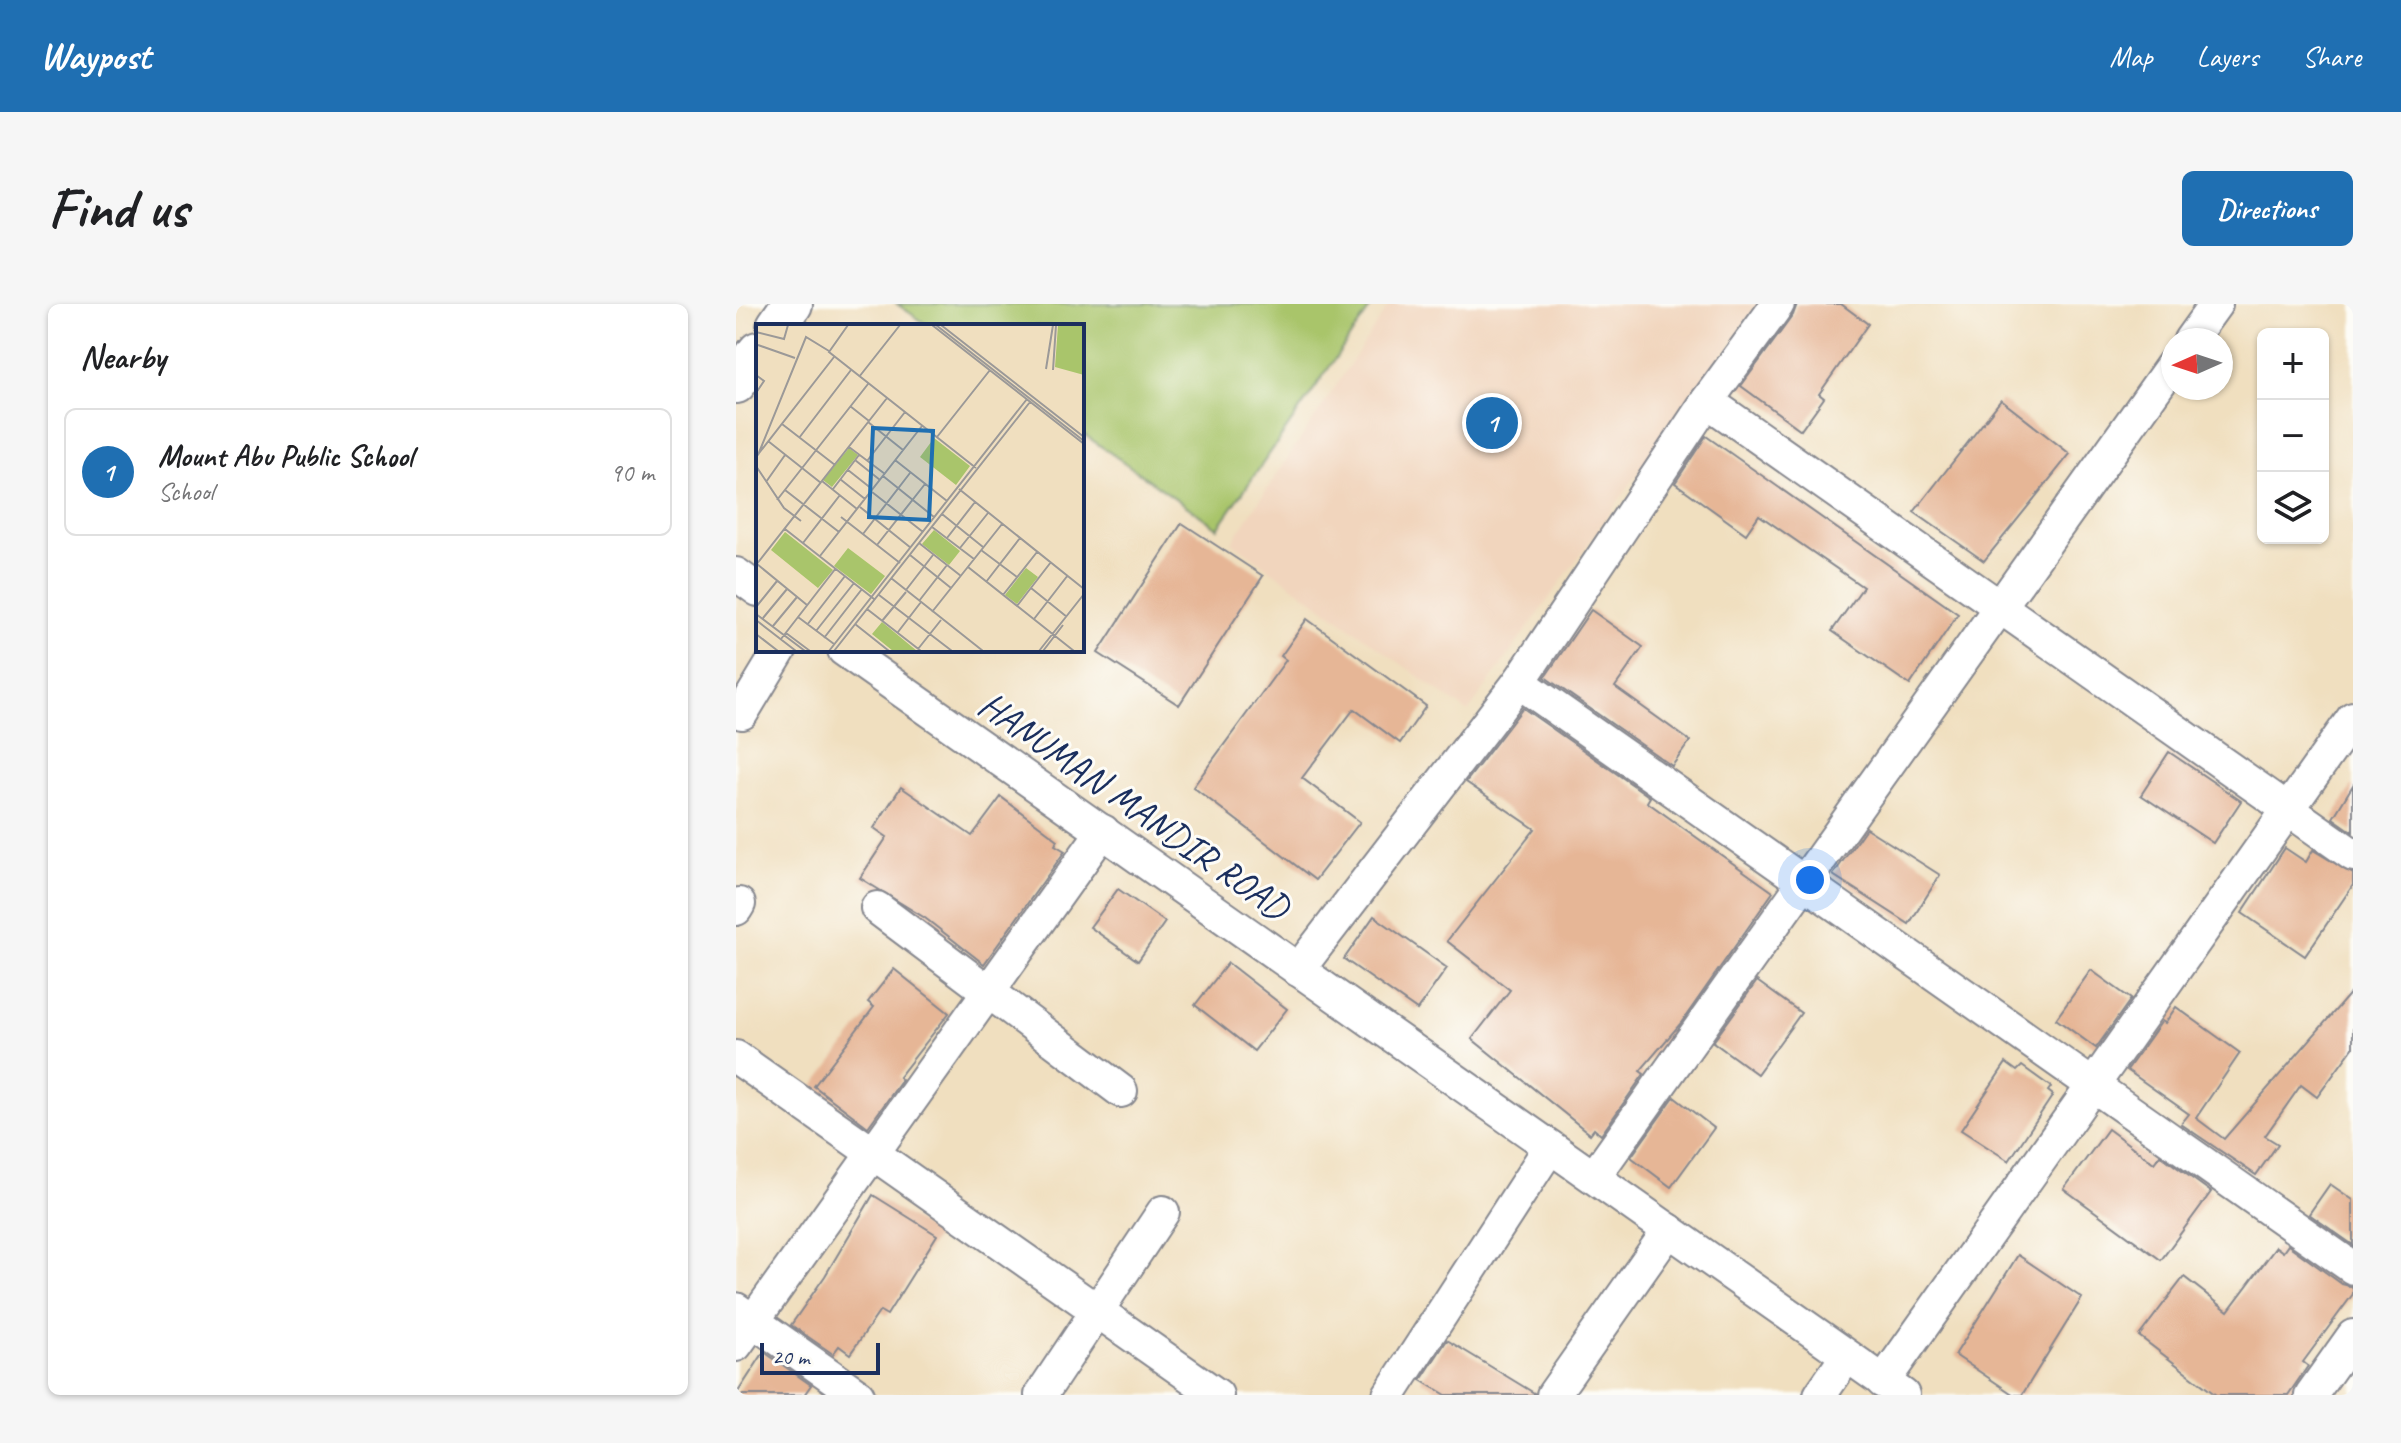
<!DOCTYPE html>
<html lang="en">
<head>
<meta charset="utf-8">
<style>
  :root { --surface:#fff; --page:#f6f6f6; --text:#202124; --muted:#757577; --line:#e0e0e0; --accent:#1f6fb2 }
  body { margin:0; font-family:Caveat,sans-serif; background:var(--page); color:var(--text) }
  .controls { position:absolute; right:24px; top:24px; display:grid; overflow:hidden; border-radius:12px; box-shadow:0 2px 6px #0004 }
  .controls button { width:72px; height:72px; display:grid; place-items:center; padding:0; border:0; border-bottom:2px solid var(--line); background:var(--surface); color:var(--text); font:40px sans-serif }
  .compass { position:absolute; left:1425px; top:24px; width:72px; height:72px; border-radius:50%; background:var(--surface); box-shadow:0 2px 6px #0004; rotate:267deg }
  .scale { position:absolute; left:24px; bottom:20px; width:120px; box-sizing:border-box; padding-left:8px; border:4px solid #1b2f5e; border-top:0; font-size:22px; line-height:28px; white-space:nowrap; color:#1b2f5e; -webkit-text-stroke:6px #fdfcf7; paint-order:stroke }
  .you { position:absolute; left:1074px; top:576px; width:28px; height:28px; margin:-20px; border:6px solid #fff; border-radius:50%; background:#1a73e8; box-shadow:0 0 0 12px #1a73e833 }
  .badge { display:grid; place-items:center; width:52px; height:52px; border-radius:50%; background:var(--accent); color:#fff; font-size:26px; font-weight:700 }
  .pin { position:absolute; translate:-50% -50%; border:4px solid #fff; box-shadow:0 2px 8px #0006 }
  .list { margin:0; padding:0; list-style:none }
  h2 { display:flex; justify-content:space-between; align-items:center; height:104px; margin:0; padding:0 32px; font-size:34px }
  h2 small { font-size:26px; font-weight:400; color:var(--muted) }
  .list li { display:grid; grid-template-columns:52px 1fr auto; gap:24px; align-items:center; box-sizing:border-box; height:128px; margin:0 16px 16px; padding:0 16px; border:2px solid var(--line); border-radius:12px }
  .list b { display:block; font-size:30px; white-space:nowrap }
  .list p { margin:0; font-size:26px; white-space:nowrap; color:var(--muted) }
  .list em { font-size:26px; font-style:normal; color:var(--muted) }
  .icon { flex:none; width:44px; height:44px; fill:none; stroke:currentColor; stroke-width:2; stroke-linecap:round; stroke-linejoin:round }
  .map { position:relative; flex:none; width:1617px; height:1091px; overflow:hidden; border-radius:12px }
  header { display:flex; align-items:center; gap:48px; box-sizing:border-box; height:112px; padding:0 40px; background:var(--accent); color:#fff }
  header strong { font-size:38px }
  nav { display:flex; gap:44px; margin-inline-start:auto; font-size:28px }
  .intro { display:flex; align-items:center; justify-content:space-between; box-sizing:border-box; height:192px; padding:0 48px }
  h1 { margin:0; font-size:56px }
  .button { padding:20px 36px; border-radius:12px; background:var(--accent); color:#fff; font-size:28px; font-weight:700 }
  main { display:flex; gap:48px; padding:0 48px }
  aside { flex:1; background:var(--surface); border-radius:12px; box-shadow:0 2px 6px #0004 }
  .map>svg:first-child { display:block }
  .built { fill:#f1d5bd }
  .green { fill:#a9c56b; stroke:#627a64; stroke-width:2 }
  .building { fill:#e6b696 }
  .lines { fill:none; stroke-linecap:round; stroke-linejoin:round }
  .minor-casing { stroke:#86878e; stroke-width:36 }
  .tertiary-casing { stroke:#86878e; stroke-width:44 }
  .minor { stroke:#fff; stroke-width:32 }
  .tertiary { stroke:#fff; stroke-width:40 }
  .labels { text-anchor:middle; stroke-width:6; stroke-linejoin:round; paint-order:stroke }
  .street-label { font-size:38px; fill:#1b2f5e; stroke:#fdfcf7 }
  .inset-road { fill:none; stroke:#9b9998; stroke-width:2 }
  .view { fill:#1f6fb2; fill-opacity:0.15; stroke:#1f6fb2; stroke-width:4 }
  .inset-edge { fill:none; stroke:#1b2f5e; stroke-width:4 }
</style>
</head>
<body>
<header>
<strong>Waypost</strong>
<nav><a>Map</a><a>Layers</a><a>Share</a></nav>
</header>
<div class="intro"><h1>Find us</h1><a class="button">Directions</a></div>
<main>
<aside>
<h2>Nearby<small></small></h2>
<ul class="list">
<li><span class="badge">1</span><div><b>Mount Abu Public School</b><p>School</p></div><em>90 m</em></li>
</ul>
</aside>
<div class="map">
<svg width="1617" height="1091" viewBox="0 0 1617 1091">
  <rect width="100%" height="100%" fill="#fdfcf7"/>
  <filter id="ink" filterUnits="userSpaceOnUse"><feTurbulence type="fractalNoise" baseFrequency=".0125" numOctaves="2"/><feDisplacementMap in="SourceGraphic" scale="16" xChannelSelector="R" yChannelSelector="G"/><feConvolveMatrix kernelMatrix="1 2 1 2 8 2 1 2 1" color-interpolation-filters="sRGB"/></filter>
  <filter id="wash" filterUnits="userSpaceOnUse"><feTurbulence type="fractalNoise" baseFrequency=".006" numOctaves="4" result="noise"/><feDisplacementMap in="SourceGraphic" scale="32" xChannelSelector="R" yChannelSelector="G"/><feGaussianBlur stdDeviation="1.8" result="paint"/><feColorMatrix in="noise" values="0 0 0 0 0 0 0 0 0 0 0 0 0 0 0 0 0 1.4 0 .05"/><feComposite in="paint" operator="in"/></filter>
  <g filter="url(#wash)">
    <rect width="100%" height="100%" fill="#f0dfbf"/>
    <path class="built" d="M654,0h369l-291,408 -236,-170z"/>
    <path class="green" d="M161,0h476l-155,224 -136,-95v-107h-153z"/>
    <g id="blocks">
      <g class="building">
        <path d="M1061,0h44l27,20 -49,70 5,4 -23,32 -60,-44 52,-71z"/>
        <path d="M1265,96l69,54 -86,107 -70,-49z"/>
        <path d="M970,132l252,178 -48,71 -78,-54 31,-44 -104,-72 -13,19 -71,-51z"/>
        <path d="M446,219l81,53 -84,129 -81,-52z"/>
        <path d="M855,306l52,37 -28,40 75,54 -18,25 -127,-89z"/>
        <path d="M571,315l119,87 -26,37 -46,-34 -52,69 58,44 -45,58 -122,-93 93,-127 -5,-4z"/>
        <path d="M787,404l127,89 -3,5 126,90 -92,131 -41,48 4,3 -43,61 -7,-6 -4,5 -118,-95 38,-49 -63,-49 88,-112 -69,-47z"/>
        <path d="M1433,448l72,49 -28,42 -72,-48z"/>
        <path d="M1617,481v47l-20,-14z"/>
        <path d="M165,483l71,49 29,-39 57,43 -3,5 10,6 -81,113 -59,-46 -65,-40 27,-41 -13,-9z"/>
        <path d="M1130,524l74,47 -31,49 -76,-49z"/>
        <path d="M1549,544l21,14 7,-12 40,24v11l-48,71 -63,-43z"/>
        <path d="M382,585l47,33 -27,39 -48,-34z"/>
        <path d="M638,612l73,52 -30,42 -73,-51z"/>
        <path d="M492,659l59,46 -33,42 -59,-46z"/>
        <path d="M158,665l55,44 -50,64 3,3 -34,47 -54,-41 60,-79 -6,-5z"/>
        <path d="M1355,666l40,29 -35,49 -40,-29z"/>
        <path d="M1021,677l44,32 -44,61 -44,-32z"/>
        <path d="M1617,686v58l-36,49 -16,-12 -36,51 13,8 -22,31 -75,-51 8,-10 -62,-44 35,-49 3,2 11,-16 64,46 -44,65 28,21z"/>
        <path d="M1270,759l11,8 5,-5 29,21 -3,4 5,4 -44,66 -48,-31z"/>
        <path d="M938,793l40,31 -43,59 -40,-30z"/>
        <path d="M1372,825l46,34 6,-8 51,37 -50,68 -97,-71z"/>
        <path d="M1594,880l23,16v45l-44,-31z"/>
        <path d="M137,891l64,40 -50,80 -7,-4 -30,43 -11,-8 -6,8 -42,-29 34,-49z"/>
        <path d="M1552,941l54,39 11,3v7l-50,68 5,4 -20,29h-72l-77,-59 45,-59 44,34 48,-64 7,5z"/>
        <path d="M1282,951l64,43 -60,97h-8l-59,-40z"/>
        <path d="M711,1036l87,53v2h-88l-25,-15z"/>
        <path d="M28,1048l47,33 -7,10h-68z"/>
      </g>
    </g>
  </g>
  <g filter="url(#ink)">
    <use href="#blocks" fill-opacity="0" stroke="#86878e" stroke-width="2"/>
    <g class="lines">
      <defs>
        <g id="minor">
          <path d="M1454,36l26,-36"/>
          <path d="M971,97l646,454"/>
          <path d="M0,270l22,16"/>
          <path d="M108,346l1059,745"/>
          <path d="M783,378l834,586"/>
          <path d="M6,409l38,-63"/>
          <path d="M141,604l244,183"/>
          <path d="M0,605l3,-5"/>
          <path d="M562,666l221,-288 188,-281 71,-97"/>
          <path d="M0,753l481,338"/>
          <path d="M858,873l579,-813"/>
          <path d="M0,1005l122,86"/>
          <path d="M0,1041l367,-514"/>
          <path d="M1147,1078l470,-664"/>
          <path d="M305,1091l122,-183"/>
          <path d="M653,1091l161,-248"/>
          <path d="M817,1091l116,-165"/>
          <path d="M1084,1091l27,-39"/>
          <path d="M1575,1091l42,-59"/>
        </g>
        <g id="tertiary">
          <path d="M41,22l15,-22"/>
          <path d="M0,79l22,-31"/>
        </g>
      </defs>
      <use href="#minor" class="minor-casing"/>
      <use href="#tertiary" class="tertiary-casing"/>
      <use href="#minor" class="minor"/>
      <use href="#tertiary" class="tertiary"/>
    </g>
  </g>
  <g class="labels">
    <g class="street-label">
      <text transform="translate(398 501) rotate(35)" y="13">HANUMAN MANDIR ROAD</text>
    </g>
  </g>
  <g transform="translate(20 20)">
    <rect width="328" height="328" fill="#f0dfbf"/>
    <path d="M302,1h26v50l-29,-8zM178,114l36,28 -14,19 -36,-28zM93,124l9,7 -26,32 -9,-7zM178,206l26,21 -11,14 -27,-21zM29,208l48,38 -15,18 -47,-38zM92,224l37,28 -14,18 -37,-28zM270,244l12,9 -21,27 -12,-9zM126,298l35,29h-24l-21,-17z" fill="#a9c56b"/>
    <path class="inset-road" d="M92,1l-19,27 147,116M176,1l152,119M180,1l148,116M185,1l143,112M0,8l28,7 4,-14M2,21l37,13M290,45l7,-44M297,46l3,-45M0,51l8,6 -8,12M103,53l41,-52M94,82l19,15M112,98l35,28M26,100l53,41M181,113l53,-67M43,114l52,-68M12,117l53,42M93,123l36,27M2,131l48,-118 23,14M0,133l78,-100M99,136l25,20M139,136l52,41M111,137l38,-49M0,142l28,42 17,13M92,146l24,19M127,152l51,41M84,155l25,20M66,157l35,28M10,158l19,-27M77,165l26,-34M203,165l125,100M29,166l54,42M116,168l51,40M21,176l91,-116M104,183l51,41M186,190l41,33M85,193l59,46M176,203l42,32M29,205l89,70M107,210l47,-61M191,214l28,-36M47,219l37,-48M163,219l42,33M121,221l48,-61M204,224l28,-35M225,226l36,27M154,231l41,33M64,232l102,-130M1,240l50,41M0,241l131,-167M212,243l106,84M135,254l92,73M230,258l34,-44M275,264l36,29M150,266l27,-35M123,271l73,56M247,271l34,-43M163,277l28,-36M261,282l34,-44M0,283l21,-26M111,285l54,42M176,288l70,-88M0,290l49,37M42,293l36,27M7,294l24,-29M278,295l34,-44M0,296l40,31M126,297l24,-29M99,300l34,27M51,301l38,-49M17,302l24,-29M60,307l38,-48M142,308l23,-30M30,309l24,18M0,310l22,17M68,314l38,-49M25,315l55,-71M162,325l23,-29M73,327l198,-252M78,327l196,-249M283,327l45,-57M287,327l20,-26"/>
    <path class="view" d="M117,104l60,3 -4,89 -60,-3z"/>
    <rect width="328" height="328" class="inset-edge"/>
  </g>
</svg>
<div class="controls">
<button>+</button>
<button>−</button>
<button><svg class="icon" aria-label="layers" viewBox="0 0 24 24"><path d="M12 4l9 5-9 5-9-5zM3 14l9 5 9-5"/></svg></button>
</div>
<svg class="compass" viewBox="-18 -18 36 36"><path d="M0-13l5 13h-10z" fill="#e53935"/><path d="M0 13l5-13h-10z" fill="#757577"/></svg>
<div class="scale">20 m</div>
<div class="you"></div>
<div class="pin badge" style="left:756px;top:119px">1</div>
</div>
</main>
</body>
</html>
